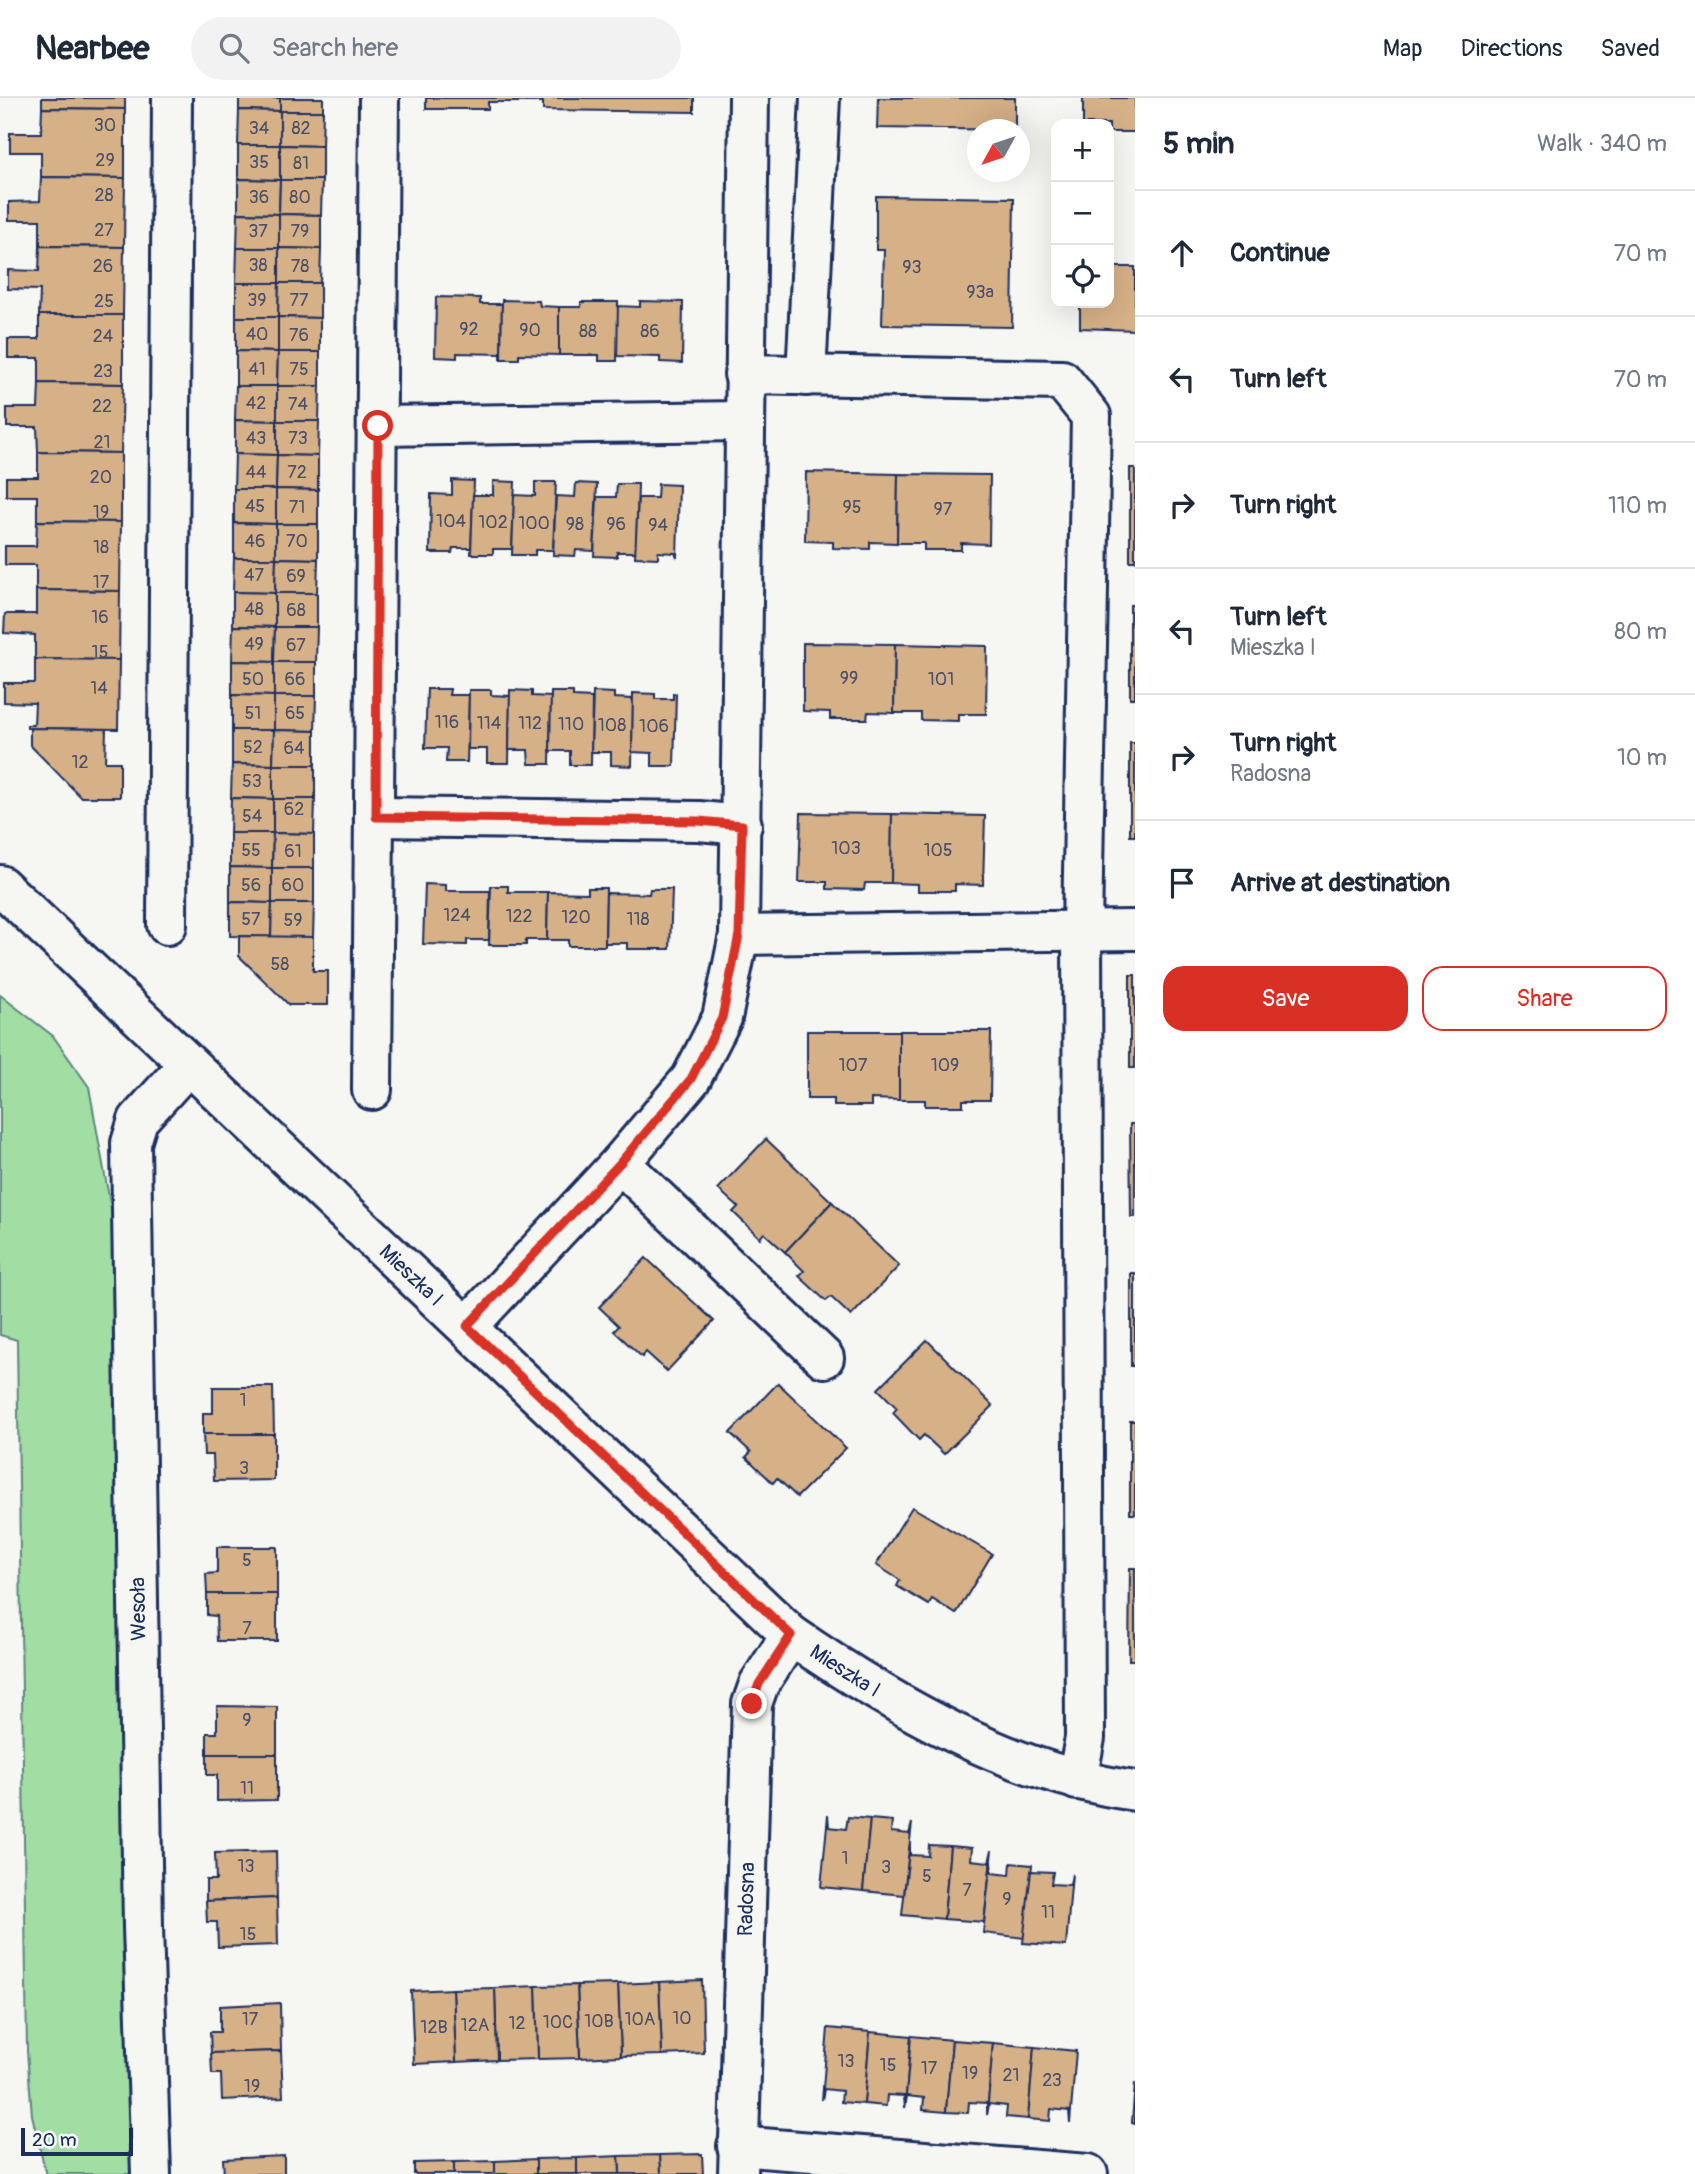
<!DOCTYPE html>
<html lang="en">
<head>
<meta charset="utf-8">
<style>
  :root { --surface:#fff; --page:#f2f2f3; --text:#1f2937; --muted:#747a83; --line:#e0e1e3; --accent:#d93025 }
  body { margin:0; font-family:Pangolin,sans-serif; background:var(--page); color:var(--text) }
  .controls { position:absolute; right:21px; top:21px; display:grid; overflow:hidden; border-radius:14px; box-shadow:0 7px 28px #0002 }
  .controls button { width:63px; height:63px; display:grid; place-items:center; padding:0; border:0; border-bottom:2px solid var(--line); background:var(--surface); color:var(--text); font:35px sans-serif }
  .compass { position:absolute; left:967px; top:21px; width:63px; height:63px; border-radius:50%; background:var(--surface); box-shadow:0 7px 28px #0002; rotate:230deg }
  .scale { position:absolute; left:21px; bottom:18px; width:112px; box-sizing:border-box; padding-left:7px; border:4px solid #1b2f5e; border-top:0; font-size:19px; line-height:24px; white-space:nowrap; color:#1b2f5e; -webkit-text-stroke:5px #f6f6f2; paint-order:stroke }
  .stop { position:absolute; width:21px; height:21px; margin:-16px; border:5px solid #d93025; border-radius:50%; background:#fff }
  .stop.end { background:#d93025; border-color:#fff; box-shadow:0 2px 7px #0008 }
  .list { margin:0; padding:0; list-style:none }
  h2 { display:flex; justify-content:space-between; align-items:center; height:91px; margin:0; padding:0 28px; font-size:30px }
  h2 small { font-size:23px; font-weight:400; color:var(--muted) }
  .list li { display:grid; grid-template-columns:46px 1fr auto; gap:21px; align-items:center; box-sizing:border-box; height:126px; padding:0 28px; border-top:2px solid var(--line) }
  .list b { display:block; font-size:26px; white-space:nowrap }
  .list p { margin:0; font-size:23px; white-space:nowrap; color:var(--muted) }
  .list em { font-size:23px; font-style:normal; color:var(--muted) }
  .actions { display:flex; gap:14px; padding:21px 28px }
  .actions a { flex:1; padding:16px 0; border:2px solid var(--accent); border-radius:21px; text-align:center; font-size:24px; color:var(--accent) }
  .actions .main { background:var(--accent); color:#fff }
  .icon { flex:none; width:38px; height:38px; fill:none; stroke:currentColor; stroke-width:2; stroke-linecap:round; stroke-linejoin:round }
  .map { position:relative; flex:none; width:1135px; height:2076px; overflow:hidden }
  header { display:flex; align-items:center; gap:42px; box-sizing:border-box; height:98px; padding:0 35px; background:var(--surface); border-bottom:2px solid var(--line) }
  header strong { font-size:33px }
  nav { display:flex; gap:38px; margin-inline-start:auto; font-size:24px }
  .search { width:490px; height:63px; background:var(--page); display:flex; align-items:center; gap:18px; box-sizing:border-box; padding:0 24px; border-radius:38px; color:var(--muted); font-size:26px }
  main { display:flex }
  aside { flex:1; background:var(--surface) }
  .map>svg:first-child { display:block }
  .green { fill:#a2dda3; stroke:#5e8680; stroke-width:2 }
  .building { fill:#d6b087; stroke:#1b2f5e; stroke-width:2 }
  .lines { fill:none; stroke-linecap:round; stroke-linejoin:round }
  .minor-casing { stroke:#1b2f5e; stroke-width:44 }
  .minor { stroke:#f6f6f2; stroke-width:38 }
  .route { stroke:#d93025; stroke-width:9 }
  .labels { text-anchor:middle; stroke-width:6; stroke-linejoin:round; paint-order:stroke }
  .number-label { font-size:18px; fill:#4a4f68 }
  .street-label { font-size:21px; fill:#1b2f5e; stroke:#f6f6f2 }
</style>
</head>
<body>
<header>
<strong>Nearbee</strong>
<div class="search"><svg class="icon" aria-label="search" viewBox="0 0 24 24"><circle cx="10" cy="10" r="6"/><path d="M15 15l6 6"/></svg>Search here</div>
<nav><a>Map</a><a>Directions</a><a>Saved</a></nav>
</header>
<main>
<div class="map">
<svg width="1135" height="2076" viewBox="0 0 1135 2076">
  <rect width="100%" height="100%" fill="#f6f6f2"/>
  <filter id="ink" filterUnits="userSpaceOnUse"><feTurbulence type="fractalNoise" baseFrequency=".0143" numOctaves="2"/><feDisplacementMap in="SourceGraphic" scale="14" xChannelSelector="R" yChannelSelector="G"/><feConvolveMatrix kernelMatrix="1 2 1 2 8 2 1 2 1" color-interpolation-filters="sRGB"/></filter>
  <g filter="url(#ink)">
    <path class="green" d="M0,897l53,41 36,51 38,210 7,877h-88l-14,-59 -5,-64 -10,-711 -17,-5z"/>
    <g class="building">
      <path d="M42,0h83v11l-83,-1z"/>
      <path d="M239,0h41v13l-41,-1z"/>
      <rect x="280" y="0" width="43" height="13"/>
      <path d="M426,0h268v14l-151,-2v-8h-55v7h-62z"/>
      <path d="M878,0h137v32l-138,-2z"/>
      <path d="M1083,0h52v34h-26v-8h-26z"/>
      <path d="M42,10l83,1v69l-84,-1v-25h-31v-19h31z"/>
      <path d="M239,12l41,1v34h-42z"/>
      <path d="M280,13h43l-1,35 -42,-1z"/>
      <path d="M238,47h42v35l-42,-1z"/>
      <path d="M280,47l42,1v34h-42z"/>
      <path d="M41,79l84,1 -1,69 -84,-1v-26h-31v-18l31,-1z"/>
      <path d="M238,81l42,1 -1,34 -41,-1z"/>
      <path d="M280,82h42l-1,35 -42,-1z"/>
      <path d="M876,98l138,2 -2,129 -130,-2 2,-75h-8z"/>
      <path d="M238,115l41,1v34h-42z"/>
      <path d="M279,116l42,1v34l-42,-1z"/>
      <path d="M40,148l84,1 -1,68h-84l1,-25 -32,-1v-19l31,1z"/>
      <path d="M237,150h42v35h-43z"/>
      <path d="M279,150l42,1 -1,34h-41z"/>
      <path d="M1109,169h26v63l-55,-2v-25h29z"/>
      <path d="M236,185h43l-1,34h-42z"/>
      <path d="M279,185h41v35l-42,-1z"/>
      <path d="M436,199l44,1v6h22l-1,50 -44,-1v5l-22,-1z"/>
      <path d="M502,202l37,1 1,5 19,1v48l-40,-1v5h-18z"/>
      <path d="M640,203l43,1 -1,61 -22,-1v-5l-44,-1 1,-50 23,1z"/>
      <path d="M581,204h37l-1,59h-18v-6h-40v-48h22z"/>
      <path d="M39,217h84v69l-84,-1v-25h-31v-19h31z"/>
      <path d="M236,219h42v35l-42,-1z"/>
      <path d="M278,219l42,1v34h-42z"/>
      <path d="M236,253l42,1 -1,34h-41z"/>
      <path d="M278,254h42v34h-43z"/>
      <path d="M39,285l84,1 -2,69 -83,-1 -1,-25h-30v-19h31z"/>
      <path d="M236,288h41v35l-42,-1z"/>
      <path d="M277,288h43l-1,35h-42z"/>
      <path d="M235,322l42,1v34l-42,-1z"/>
      <path d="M277,323h42l-1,35 -41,-1z"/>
      <path d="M38,354l83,1v69l-84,-1v-25h-31v-19h32z"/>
      <path d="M235,356l42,1 -1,34h-42z"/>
      <path d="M277,357l41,1v34l-42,-1z"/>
      <rect x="1130" y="370" width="5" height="93"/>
      <path d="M806,374l92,2 -1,69 -27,-1v7l-37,-1v-6l-28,-1z"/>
      <path d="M898,376l92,1 -1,69 -28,-1v7h-37v-7h-27z"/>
      <path d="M452,382l22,1 -3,67h-18l-1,5h-22l1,-59 21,1z"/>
      <path d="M493,383l22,1 -3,67h-19v5h-22l2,-59h20z"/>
      <path d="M535,384h21l-3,68h-18v5h-23l2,-60 21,1z"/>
      <path d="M576,385l21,1 -3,67 -18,-1 -1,6 -22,-1 3,-59 19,1z"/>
      <path d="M617,386h21l-2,68h-19v5l-23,-1 3,-59h19z"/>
      <path d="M658,386l21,1 -2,73 -2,-5 -17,-1v6l-23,-1 3,-59h19z"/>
      <path d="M234,391h42v35l-42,-1z"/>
      <path d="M276,391l42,1v34h-42z"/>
      <path d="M37,423l84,1 -1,69 -84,-1v-25h-31v-19h31z"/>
      <path d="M234,425l42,1v34h-42z"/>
      <path d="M276,426h42v35l-42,-1z"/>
      <path d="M234,460h42l-1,35 -42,-1z"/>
      <path d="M276,460l42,1 -1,34h-42z"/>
      <path d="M36,492l84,1 -1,69 -84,-1v-24l-31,-2 1,-19h31z"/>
      <path d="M233,494l42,1v34l-42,-1z"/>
      <rect x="275" y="495" width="42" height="34"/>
      <rect x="1130" y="507" width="5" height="93"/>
      <path d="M233,528l42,1 -1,35 -42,-1z"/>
      <path d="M275,529h42l-1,35h-42z"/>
      <path d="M803,545l92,1 -1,69 -26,-1 -1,7h-37v-7l-27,-1z"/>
      <path d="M895,546l92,2 -1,68h-28v7l-37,-1v-7h-27z"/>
      <path d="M35,561l84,1 -1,69 -91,-1v-3h7l1,-22 -31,-1v-19h31z"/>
      <path d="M232,563l42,1v34l-42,-1z"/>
      <rect x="274" y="564" width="42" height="34"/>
      <path d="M427,591h23l-1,6h20l-2,67h-21l1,-14h-22z"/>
      <path d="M469,592h22v5l19,1 -1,67h-22v-14h-19z"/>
      <path d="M510,592l22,1v5l19,1 -1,67h-21l-1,-14h-19z"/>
      <path d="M551,594h22v5l19,1 -1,67h-21v-14h-20z"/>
      <path d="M593,594l21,1v5l19,1 -1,67 -21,-1v-13h-20z"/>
      <path d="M633,595l22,1v5h18v-5h3l-2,72h-22v-13l-20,-1z"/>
      <path d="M232,597l42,1v34h-42z"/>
      <path d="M274,598h42l-1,35 -41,-1z"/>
      <path d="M30,630l76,1 -1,33h15v35h-39l-51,-52z"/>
      <path d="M232,632h42l-1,35 -41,-1z"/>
      <path d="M274,632l41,1v34h-42z"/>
      <rect x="1130" y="645" width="5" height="93"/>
      <path d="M232,666l41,1v34l-42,-1z"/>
      <rect x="273" y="667" width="42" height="34"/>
      <path d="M231,700l42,1v34h-43z"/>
      <path d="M273,701h42l-1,35 -41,-1z"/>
      <path d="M801,715l91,1 -1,69h-26l-1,7 -37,-1v-7h-28z"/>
      <path d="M892,716l93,2 -2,69 -28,-1v7h-37v-7l-27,-1z"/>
      <path d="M230,735h43l-1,35 -42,-1z"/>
      <path d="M273,735l41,1v34h-42z"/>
      <path d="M230,769l42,1v35l-42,-1z"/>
      <rect x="272" y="770" width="42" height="35"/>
      <path d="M425,786l21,1v6h44l-1,49h-22v5l-44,-1z"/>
      <path d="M491,788h17v6h40l-1,48h-21v5h-37z"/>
      <path d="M588,790h18l-1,58h-37v-6h-21l1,-48 40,1z"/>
      <path d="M650,791h22l-2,60h-43v-6h-22l1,-50 43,1z"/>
      <path d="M230,804l42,1 -1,34 -41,-1z"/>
      <path d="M272,805h42l-1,34h-42z"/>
      <path d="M239,838l74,1v34h15v34h-39l-50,-49z"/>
      <rect x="1130" y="877" width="5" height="93"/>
      <path d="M807,933h92v69l-28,-1v7h-37v-7h-27z"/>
      <path d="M899,933h92l-1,69h-27v6h-38v-6h-26z"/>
      <path d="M1130,1026h5v93h-4z"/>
      <path d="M766,1041l66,63 -47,50 -21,-19 -4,5 -27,-26 5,-5 -20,-18z"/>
      <path d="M832,1104l67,64 -48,50 -20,-19 -5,4 -27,-25 5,-5 -19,-19z"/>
      <path d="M646,1160l68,63 -47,50 -21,-19 -4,5 -28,-26 5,-5 -20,-19z"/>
      <rect x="1131" y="1175" width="4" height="93"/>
      <path d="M927,1242l66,66 -49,48 -20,-19 -5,5 -26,-27 4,-5 -19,-19z"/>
      <path d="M778,1285l68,65 -49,49 -20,-19 -4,5 -27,-26 5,-5 -21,-19z"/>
      <path d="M213,1289h60l1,47h-71v-21h10z"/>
      <rect x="1130" y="1323" width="5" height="93"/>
      <path d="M203,1336h71v46l-60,1 -1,-26h-9z"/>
      <path d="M912,1409l80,47 -36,60 -24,-15 -3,6 -32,-19 3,-6 -24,-15z"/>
      <path d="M217,1449h60v47h-70l-1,-20 11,-1z"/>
      <path d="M1130,1470h5v92h-6z"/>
      <path d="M207,1496h70v47h-60l-1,-25 -9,-1z"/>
      <path d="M217,1608l60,1v47h-70v-21h10z"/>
      <path d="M207,1656h70v46l-60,1v-26h-10z"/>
      <path d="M828,1717l1,12 17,2 2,-12 22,2 -7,72 -42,-4z"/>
      <path d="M870,1721l22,2 -1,11 18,2 3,-11 -8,72 -41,-4z"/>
      <path d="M910,1745v12l18,1 1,-11 21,1 -6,73 -42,-4z"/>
      <path d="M950,1748l22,2 -1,12 18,2 3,-12 -8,72 -40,-3z"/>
      <path d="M276,1753l1,47 -71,3v-21h10l-1,-27z"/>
      <path d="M991,1763l1,12 18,2 1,-12 21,2 -8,73 -41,-5z"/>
      <path d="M1031,1773l22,1 -2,12 19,1 2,-11 -6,72 -43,-3z"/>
      <path d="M277,1800l1,47 -60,2 -1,-25h-10l-1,-21z"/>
      <path d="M702,1882l2,73 -42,2 -3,-73z"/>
      <path d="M659,1884l3,73 -41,1 -3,-72z"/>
      <path d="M618,1886l3,72 -41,2 -3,-73z"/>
      <path d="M577,1887l3,73 -42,1 -2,-73z"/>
      <path d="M536,1888l2,73 -41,1 -2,-72z"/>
      <path d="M495,1890l2,72 -41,2 -3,-73z"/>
      <path d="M453,1891l3,73 -42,2 -3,-73z"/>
      <path d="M280,1905l1,48 -70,2 -1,-21h10v-26z"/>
      <path d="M828,1930l42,4 -6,72 -23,-2 1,-11 -18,-2 -2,11z"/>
      <path d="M870,1934l41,4 -6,72 -1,-12 -17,-1 -1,11 -22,-2z"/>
      <path d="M911,1938l41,4 -6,72 -23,-2 1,-12 -17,-2 -2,12z"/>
      <path d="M952,1942l41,3 -6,72v-12l-18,-1 -1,11 -22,-1z"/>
      <path d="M993,1945l41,4 -6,72 -22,-2 1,-11 -18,-2 -2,11z"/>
      <path d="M1034,1949l42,4 -6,72 -1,-12 -18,-2 -1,12 -22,-2z"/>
      <path d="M281,1953l2,46 -61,3 -1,-26h-9l-1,-21z"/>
      <path d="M1135,1985v40l-3,-1z"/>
      <path d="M702,2056l1,20h-42l-1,-19z"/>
      <path d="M660,2057l1,19h-41l-1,-18z"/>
      <path d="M284,2058v18h-60l-1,-15z"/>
      <path d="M619,2058l1,18h-43v-16z"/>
      <path d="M577,2060v16h-41v-15z"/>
      <path d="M536,2061v15h-41v-13z"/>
      <path d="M495,2063v13h-41v-12z"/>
      <path d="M454,2064v12h-40v-11z"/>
    </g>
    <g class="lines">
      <defs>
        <g id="minor">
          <path d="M744,276l318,6 29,36 -9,514 3,808 -8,42"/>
          <path d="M806,278l14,-278"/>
          <path d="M378,328l366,-5"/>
          <path d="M376,719l323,4 43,4"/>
          <path id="s1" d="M0,787l791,750c102,70 220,139 344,156"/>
          <path d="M167,827l5,-827"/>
          <path d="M739,837l396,-5"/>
          <path d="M372,992l7,-992"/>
          <path d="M620,1065l204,195"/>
          <path d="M467,1229l153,-164 71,-84 31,-61 17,-83 10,-837"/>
          <path d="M737,2048l351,28"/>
          <path d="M151,2076l-8,-247 -12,-784 7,-23 50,-55"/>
          <path id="s2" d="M738,2076l14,-470 7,-20 32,-49"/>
        </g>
      </defs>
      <use href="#minor" class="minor-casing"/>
      <use href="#minor" class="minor"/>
    </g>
  </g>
  <g class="lines" filter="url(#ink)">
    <path class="route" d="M378,328l-2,391 323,4 43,4 -3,110 -17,83 -31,61 -71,84 -153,163 324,309 -32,49 -7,20"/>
  </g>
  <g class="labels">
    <g class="number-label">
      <text x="105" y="33">30</text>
      <text x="259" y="36">34</text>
      <text x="301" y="36">82</text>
      <text x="105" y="68">29</text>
      <text x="259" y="70">35</text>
      <text x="301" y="71">81</text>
      <text x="104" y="103">28</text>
      <text x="259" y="105">36</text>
      <text x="300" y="105">80</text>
      <text x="104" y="138">27</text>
      <text x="258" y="139">37</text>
      <text x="300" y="139">79</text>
      <text x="258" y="173">38</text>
      <text x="103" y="174">26</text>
      <text x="300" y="174">78</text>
      <text x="912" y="175">93</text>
      <text x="980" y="200">93a</text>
      <text x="257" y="208">39</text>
      <text x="299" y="208">77</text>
      <text x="104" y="209">25</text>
      <text x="469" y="237">92</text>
      <text x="530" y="238">90</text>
      <text x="588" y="239">88</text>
      <text x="650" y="239">86</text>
      <text x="257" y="242">40</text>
      <text x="299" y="243">76</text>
      <text x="103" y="244">24</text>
      <text x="257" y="277">41</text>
      <text x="299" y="277">75</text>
      <text x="103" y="279">23</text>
      <text x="256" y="311">42</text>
      <text x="298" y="312">74</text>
      <text x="102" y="314">22</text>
      <text x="256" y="346">43</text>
      <text x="298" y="346">73</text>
      <text x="102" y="350">21</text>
      <text x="256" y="380">44</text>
      <text x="297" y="380">72</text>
      <text x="101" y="385">20</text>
      <text x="255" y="414">45</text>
      <text x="297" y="415">71</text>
      <text x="852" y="415">95</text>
      <text x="943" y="417">97</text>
      <text x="101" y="420">19</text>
      <text x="451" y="429">104</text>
      <text x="493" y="430">102</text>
      <text x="534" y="431">100</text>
      <text x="575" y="432">98</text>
      <text x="616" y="432">96</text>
      <text x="658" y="433">94</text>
      <text x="255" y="449">46</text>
      <text x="297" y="449">70</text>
      <text x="101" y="455">18</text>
      <text x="254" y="483">47</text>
      <text x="296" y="484">69</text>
      <text x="101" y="490">17</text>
      <text x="254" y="517">48</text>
      <text x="296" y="518">68</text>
      <text x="100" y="525">16</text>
      <text x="254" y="552">49</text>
      <text x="296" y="553">67</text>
      <text x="100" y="560">15</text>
      <text x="849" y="586">99</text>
      <text x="253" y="587">50</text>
      <text x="295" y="587">66</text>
      <text x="941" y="587">101</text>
      <text x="99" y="596">14</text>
      <text x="253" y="621">51</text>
      <text x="295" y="621">65</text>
      <text x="447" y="630">116</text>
      <text x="489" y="631">114</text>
      <text x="530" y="631">112</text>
      <text x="571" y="632">110</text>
      <text x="612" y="633">108</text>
      <text x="654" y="634">106</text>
      <text x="253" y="655">52</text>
      <text x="294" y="656">64</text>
      <text x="80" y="670">12</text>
      <text x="252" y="689">53</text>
      <text x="294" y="717">62</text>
      <text x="252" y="724">54</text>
      <text x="846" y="756">103</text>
      <text x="251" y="758">55</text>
      <text x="938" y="758">105</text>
      <text x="293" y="759">61</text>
      <text x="251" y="793">56</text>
      <text x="293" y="793">60</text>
      <text x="457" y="823">124</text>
      <text x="519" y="824">122</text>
      <text x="576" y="825">120</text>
      <text x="251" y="827">57</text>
      <text x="638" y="827">118</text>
      <text x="293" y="828">59</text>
      <text x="280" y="872">58</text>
      <text x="853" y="973">107</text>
      <text x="945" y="973">109</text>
      <text x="243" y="1308">1</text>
      <text x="244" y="1376">3</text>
      <text x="247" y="1468">5</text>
      <text x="247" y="1536">7</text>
      <text x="247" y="1628">9</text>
      <text x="247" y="1696">11</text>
      <text x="845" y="1766">1</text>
      <text x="246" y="1774">13</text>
      <text x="886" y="1775">3</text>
      <text x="927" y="1784">5</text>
      <text x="967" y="1798">7</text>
      <text x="1007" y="1807">9</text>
      <text x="1048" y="1820">11</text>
      <text x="248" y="1842">15</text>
      <text x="682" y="1926">10</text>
      <text x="250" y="1927">17</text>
      <text x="640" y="1927">10A</text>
      <text x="599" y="1929">10B</text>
      <text x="558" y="1930">10C</text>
      <text x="517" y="1931">12</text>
      <text x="475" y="1933">12A</text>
      <text x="434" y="1935">12B</text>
      <text x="846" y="1969">13</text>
      <text x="888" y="1973">15</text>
      <text x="929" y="1976">17</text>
      <text x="970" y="1981">19</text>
      <text x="1011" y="1983">21</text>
      <text x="1052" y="1988">23</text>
      <text x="252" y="1994">19</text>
    </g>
    <g class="street-label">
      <text dy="7" stroke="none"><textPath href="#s1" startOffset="567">Mieszka I</textPath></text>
      <text transform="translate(138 1511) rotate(-91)" y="7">Wesoła</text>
      <text dy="7" stroke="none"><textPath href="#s1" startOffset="1155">Mieszka I</textPath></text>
      <text dy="7" stroke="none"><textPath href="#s2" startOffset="275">Radosna</textPath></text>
    </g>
  </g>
</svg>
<div class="controls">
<button>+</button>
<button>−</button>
<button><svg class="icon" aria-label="locate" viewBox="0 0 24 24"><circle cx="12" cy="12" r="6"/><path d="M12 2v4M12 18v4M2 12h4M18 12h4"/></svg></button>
</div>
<svg class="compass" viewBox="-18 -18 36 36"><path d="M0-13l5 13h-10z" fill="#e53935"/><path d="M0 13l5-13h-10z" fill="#747a83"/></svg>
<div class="scale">20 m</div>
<div class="stop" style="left:378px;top:328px"></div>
<div class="stop end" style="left:752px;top:1606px"></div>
</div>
<aside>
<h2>5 min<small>Walk · 340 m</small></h2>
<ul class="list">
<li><svg class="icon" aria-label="ahead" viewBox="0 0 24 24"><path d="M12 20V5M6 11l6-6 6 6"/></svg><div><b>Continue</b></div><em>70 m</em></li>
<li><svg class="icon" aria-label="left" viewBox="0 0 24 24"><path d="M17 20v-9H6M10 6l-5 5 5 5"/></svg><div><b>Turn left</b></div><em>70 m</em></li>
<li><svg class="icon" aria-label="right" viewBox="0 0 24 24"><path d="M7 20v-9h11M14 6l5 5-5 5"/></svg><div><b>Turn right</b></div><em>110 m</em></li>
<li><svg class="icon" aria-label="left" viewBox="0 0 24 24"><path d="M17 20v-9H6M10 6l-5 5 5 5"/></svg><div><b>Turn left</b><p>Mieszka I</p></div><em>80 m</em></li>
<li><svg class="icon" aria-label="right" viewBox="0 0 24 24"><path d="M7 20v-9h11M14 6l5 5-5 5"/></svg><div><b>Turn right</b><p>Radosna</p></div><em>10 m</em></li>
<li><svg class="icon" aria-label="arrive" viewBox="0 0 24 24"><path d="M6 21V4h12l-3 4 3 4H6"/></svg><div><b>Arrive at destination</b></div></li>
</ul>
<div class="actions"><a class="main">Save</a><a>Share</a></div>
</aside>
</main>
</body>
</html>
